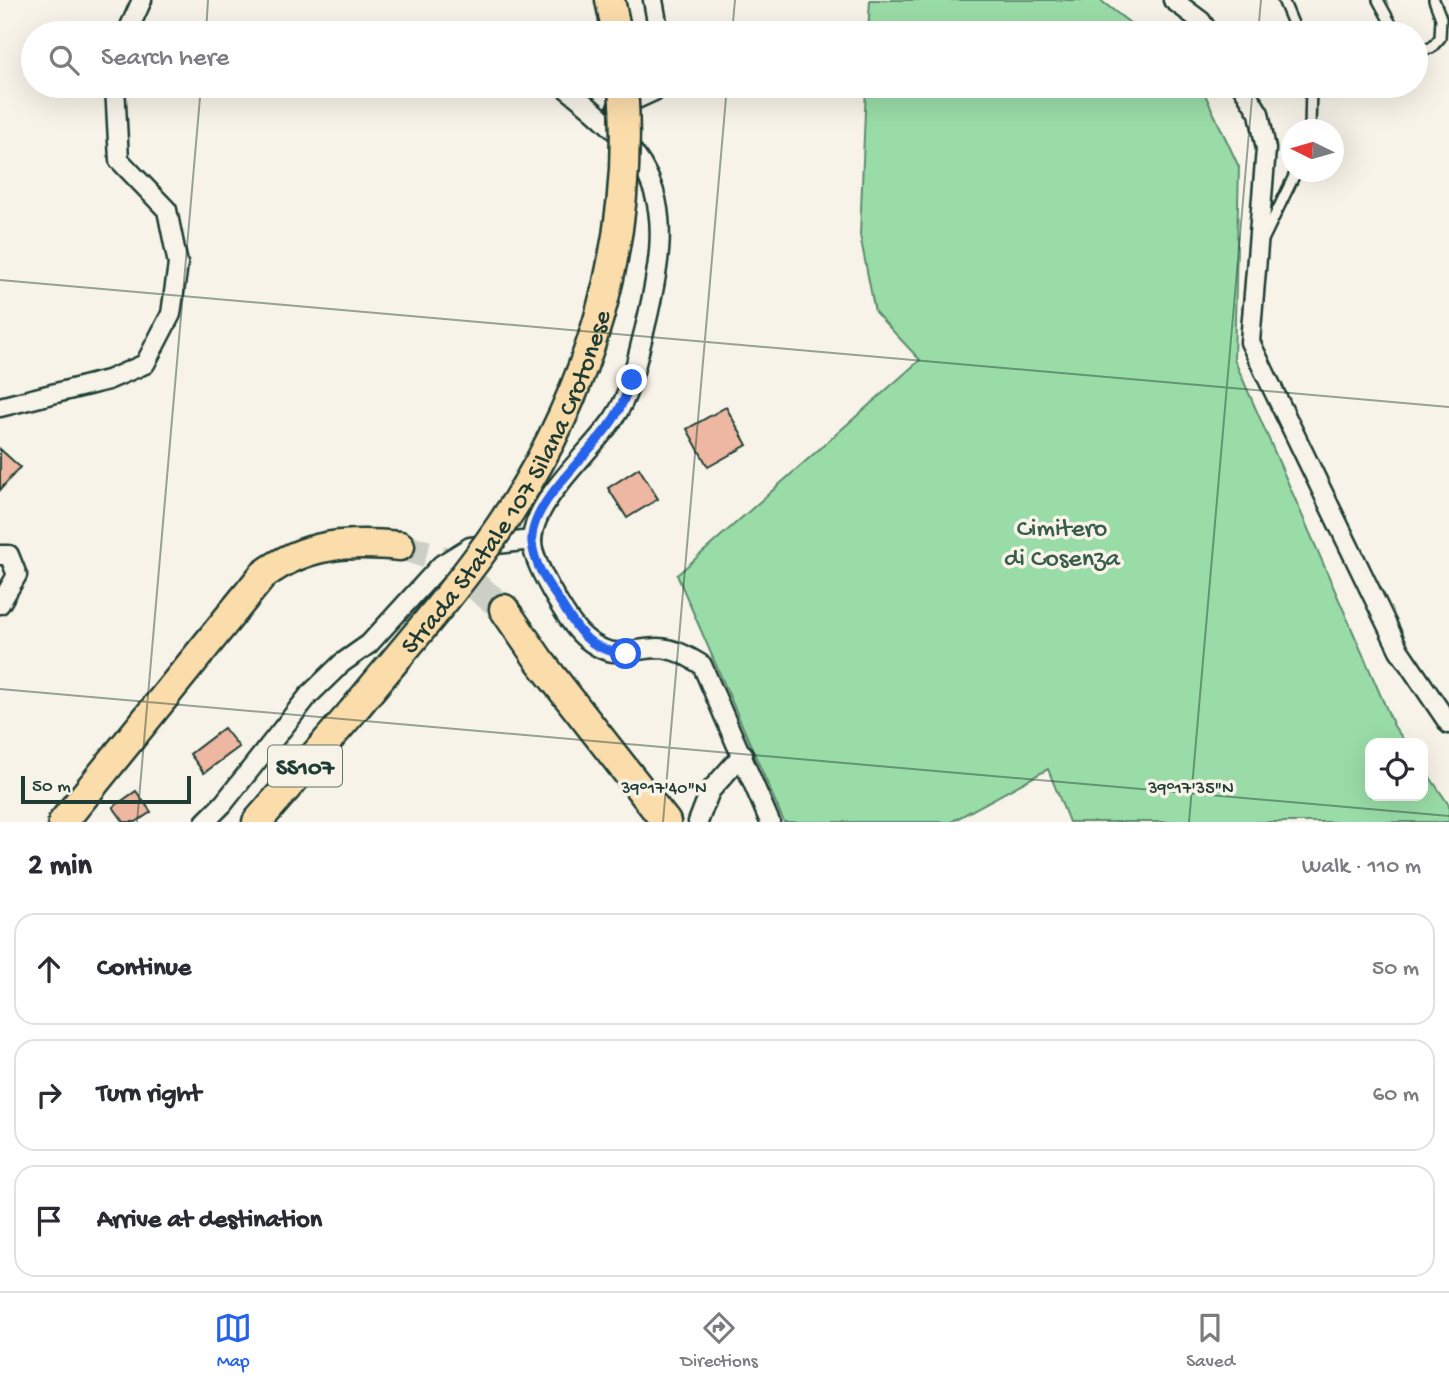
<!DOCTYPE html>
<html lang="en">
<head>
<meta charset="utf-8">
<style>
  :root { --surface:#fff; --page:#f7f7f7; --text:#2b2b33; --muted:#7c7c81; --line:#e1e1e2; --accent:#2563eb }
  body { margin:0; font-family:"Gochi Hand",sans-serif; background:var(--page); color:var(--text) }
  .controls { position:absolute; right:21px; bottom:21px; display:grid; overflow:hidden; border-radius:14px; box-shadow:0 7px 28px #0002 }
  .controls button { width:63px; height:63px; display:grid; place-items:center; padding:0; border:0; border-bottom:2px solid var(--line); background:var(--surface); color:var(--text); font:35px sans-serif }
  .compass { position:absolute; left:1281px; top:119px; width:63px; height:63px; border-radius:50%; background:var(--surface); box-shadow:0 7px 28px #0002; rotate:275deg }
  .scale { position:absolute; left:21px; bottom:18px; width:170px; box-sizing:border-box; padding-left:7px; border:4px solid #1f3d34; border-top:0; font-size:19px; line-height:24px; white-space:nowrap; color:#1f3d34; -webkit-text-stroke:5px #f7f3e8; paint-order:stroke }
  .stop { position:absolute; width:21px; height:21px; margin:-16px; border:5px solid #2563eb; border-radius:50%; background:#fff }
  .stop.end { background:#2563eb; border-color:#fff; box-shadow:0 2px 7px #0008 }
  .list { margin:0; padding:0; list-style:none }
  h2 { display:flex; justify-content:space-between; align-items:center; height:91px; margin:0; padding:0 28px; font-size:30px }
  h2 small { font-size:23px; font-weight:400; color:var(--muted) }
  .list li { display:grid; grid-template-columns:46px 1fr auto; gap:21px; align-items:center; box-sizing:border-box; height:112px; margin:0 14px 14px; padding:0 14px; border:2px solid var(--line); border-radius:21px }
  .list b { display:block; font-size:26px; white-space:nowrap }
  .list em { font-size:23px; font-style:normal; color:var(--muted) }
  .icon { flex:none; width:38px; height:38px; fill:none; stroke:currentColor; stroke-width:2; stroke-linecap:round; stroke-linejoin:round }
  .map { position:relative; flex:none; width:1449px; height:822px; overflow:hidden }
  .search { position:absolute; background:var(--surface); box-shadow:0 7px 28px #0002; left:21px; right:21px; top:21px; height:77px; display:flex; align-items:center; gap:18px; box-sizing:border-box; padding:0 24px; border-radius:38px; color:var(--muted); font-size:26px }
  .sheet { height:469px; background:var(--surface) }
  nav { display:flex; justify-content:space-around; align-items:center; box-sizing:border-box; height:98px; border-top:2px solid var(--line); background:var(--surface); font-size:19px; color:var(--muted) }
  nav a { display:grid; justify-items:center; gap:4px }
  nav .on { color:var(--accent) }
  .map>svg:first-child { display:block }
  .green { fill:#9adca7; stroke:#5c8c6e; stroke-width:2 }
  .building { fill:#edb7a1; stroke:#1f3d34; stroke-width:2 }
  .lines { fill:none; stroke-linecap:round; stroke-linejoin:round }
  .primary-tunnel { stroke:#cccfc4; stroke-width:28; stroke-dasharray:28 14; stroke-linecap:butt }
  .lane-casing { stroke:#1f3d34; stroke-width:14 }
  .street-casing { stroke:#1f3d34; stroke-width:23 }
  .primary-casing { stroke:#1f3d34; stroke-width:33 }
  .lane { stroke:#f7f3e8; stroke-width:9 }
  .street { stroke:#f7f3e8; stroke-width:18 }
  .primary { stroke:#fbddab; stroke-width:28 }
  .primary-bridge-casing { stroke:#1f3d34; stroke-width:33; stroke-linecap:butt }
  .primary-bridge { stroke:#fbddab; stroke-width:28 }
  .route { stroke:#2563eb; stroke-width:9 }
  .ticks { fill:none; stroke:#1f3d34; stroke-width:2; stroke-opacity:0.45 }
  .labels { text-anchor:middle; stroke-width:7; stroke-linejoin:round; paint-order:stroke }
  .shield { fill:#f7f3e8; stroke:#60746a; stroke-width:2 }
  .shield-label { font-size:24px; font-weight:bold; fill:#1f3d34 }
  .street-label { font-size:26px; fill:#1f3d34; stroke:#f7f3e8 }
  .park-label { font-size:26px; fill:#385d4b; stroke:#f7f3e8 }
  .ticks-label { font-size:18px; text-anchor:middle; fill:#1f3d34; stroke:#f7f3e8; stroke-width:7; stroke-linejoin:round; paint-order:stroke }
</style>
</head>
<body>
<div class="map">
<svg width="1449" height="822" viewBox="0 0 1449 822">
  <rect width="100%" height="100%" fill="#f7f3e8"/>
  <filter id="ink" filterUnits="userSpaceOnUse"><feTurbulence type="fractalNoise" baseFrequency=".0143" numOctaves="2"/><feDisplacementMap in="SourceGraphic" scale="14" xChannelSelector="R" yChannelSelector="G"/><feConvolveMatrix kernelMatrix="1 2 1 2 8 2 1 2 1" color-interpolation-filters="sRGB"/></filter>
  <g filter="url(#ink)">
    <g class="green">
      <path d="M870,0h230l43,33h-275z"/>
      <path d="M866,86h335l38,81 -5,192 160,367 12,17h-36v53h53v-29l26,38v17h-380l-21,-53 -97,53h-167l-107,-247 243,-215 -45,-48 -15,-77z"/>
    </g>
    <g class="building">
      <path d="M726,407l21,38 -39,22 -21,-38z"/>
      <path d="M0,449l20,18 -20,23z"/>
      <path d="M639,468l19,31 -31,19 -19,-30z"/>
      <path d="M224,728l15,19 -35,26 -14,-19z"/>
      <path d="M136,791l15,21 -15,10h-12l-11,-15z"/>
    </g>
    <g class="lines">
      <path class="primary-tunnel" d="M400,546l42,13 62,50"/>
      <defs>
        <g id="lane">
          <path d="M1283,0l14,33"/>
          <path d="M1378,0l18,33"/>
          <path d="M1416,49l15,-1 9,-10 1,-20 -7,-18"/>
          <path d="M1310,130l1,-44"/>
          <path d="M1263,240l33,-68"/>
        </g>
        <g id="street">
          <path d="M653,0l6,33"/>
          <path d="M1173,0l28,21 8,12"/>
          <path d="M127,33l15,-33"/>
          <path d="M563,86c102,79 112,118 82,242 -8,29 -13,64 -31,90 -22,33 -80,81 -82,122 -1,21 36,83 52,97 29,25 41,12 74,11 16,0 31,9 44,17l68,157"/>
          <path d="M1242,86l17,27 7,36 -16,193 149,308 50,74"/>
          <path d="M617,108l37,-17 3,-5"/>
          <path d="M0,407l108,-27 37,-16 26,-50 7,-50 -11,-54 -48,-50 -4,-74"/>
          <path d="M0,555h9l8,20 -17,29"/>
          <path d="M205,822l18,-18 86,-109 33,-32 27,-19 72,-79 29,-18 62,-7"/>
          <path d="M698,822l12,-31 33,-37"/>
        </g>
        <g id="primary">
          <path d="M610,0l7,33"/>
          <path d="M504,609l35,51 127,162"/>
          <path d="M63,822l200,-247c43,-32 86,-34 137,-29"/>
          <path d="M257,822l96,-111"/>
        </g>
      </defs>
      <use href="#lane" class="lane-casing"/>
      <use href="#street" class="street-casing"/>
      <use href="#primary" class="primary-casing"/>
      <use href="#lane" class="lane"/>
      <use href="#street" class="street"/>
      <use href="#primary" class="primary"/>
      <defs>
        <g id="primary-bridge">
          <path id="s1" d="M353,711c49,-60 102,-119 146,-183 89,-130 136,-284 124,-442"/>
        </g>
      </defs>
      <use href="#primary-bridge" class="primary-bridge-casing"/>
      <use href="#primary-bridge" class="primary-bridge"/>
    </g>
  </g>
  <g class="lines" filter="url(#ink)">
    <path class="route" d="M626,654c-36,-4 -45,-19 -64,-49 -13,-20 -27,-37 -30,-62 -4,-41 65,-94 84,-128 7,-11 11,-23 16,-35"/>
  </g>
  <path class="ticks" d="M206,33l2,-33M732,33l3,-33M1258,33l3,-33M0,280l1449,127M0,689l1449,127M137,822l64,-736M663,822l64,-736M1189,822l64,-736"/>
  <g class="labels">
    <rect class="shield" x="268" y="745.5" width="74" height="41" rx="5"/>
    <g class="shield-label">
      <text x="305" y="774">SS107</text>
    </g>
    <g class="street-label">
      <text dy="9" stroke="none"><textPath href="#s1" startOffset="278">Strada Statale 107 Silana Crotonese</textPath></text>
    </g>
    <g class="park-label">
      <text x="1062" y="535">Cimitero<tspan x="1062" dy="30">di Cosenza</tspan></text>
    </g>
  </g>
  <g class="ticks-label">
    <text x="664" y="793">39°17'40"N</text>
    <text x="1191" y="793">39°17'35"N</text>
  </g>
</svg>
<div class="controls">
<button><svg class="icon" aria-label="locate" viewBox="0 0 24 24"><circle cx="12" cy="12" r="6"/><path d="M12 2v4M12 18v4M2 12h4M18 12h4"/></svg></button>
</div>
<svg class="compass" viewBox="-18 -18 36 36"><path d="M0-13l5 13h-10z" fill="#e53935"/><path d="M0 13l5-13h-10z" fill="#7c7c81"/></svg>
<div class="scale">50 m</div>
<div class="stop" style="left:626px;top:654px"></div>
<div class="stop end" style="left:632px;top:380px"></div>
<div class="search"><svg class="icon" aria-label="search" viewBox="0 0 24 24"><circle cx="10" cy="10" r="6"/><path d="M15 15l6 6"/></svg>Search here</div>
</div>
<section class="sheet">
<h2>2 min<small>Walk · 110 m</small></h2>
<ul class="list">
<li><svg class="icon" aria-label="ahead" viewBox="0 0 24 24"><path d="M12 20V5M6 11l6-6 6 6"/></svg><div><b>Continue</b></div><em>50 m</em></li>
<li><svg class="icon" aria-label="right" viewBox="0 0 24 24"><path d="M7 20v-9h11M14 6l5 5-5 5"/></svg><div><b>Turn right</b></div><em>60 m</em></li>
<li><svg class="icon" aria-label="arrive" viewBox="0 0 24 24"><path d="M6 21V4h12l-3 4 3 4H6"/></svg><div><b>Arrive at destination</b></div></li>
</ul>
</section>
<nav>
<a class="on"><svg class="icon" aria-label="map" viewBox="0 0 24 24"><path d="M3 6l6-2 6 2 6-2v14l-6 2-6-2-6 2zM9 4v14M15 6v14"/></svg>Map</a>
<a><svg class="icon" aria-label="directions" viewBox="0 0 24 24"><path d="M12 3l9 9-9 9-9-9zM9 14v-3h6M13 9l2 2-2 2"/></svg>Directions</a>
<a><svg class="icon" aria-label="saved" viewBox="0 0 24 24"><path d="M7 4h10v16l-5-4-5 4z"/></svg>Saved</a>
</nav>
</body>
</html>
